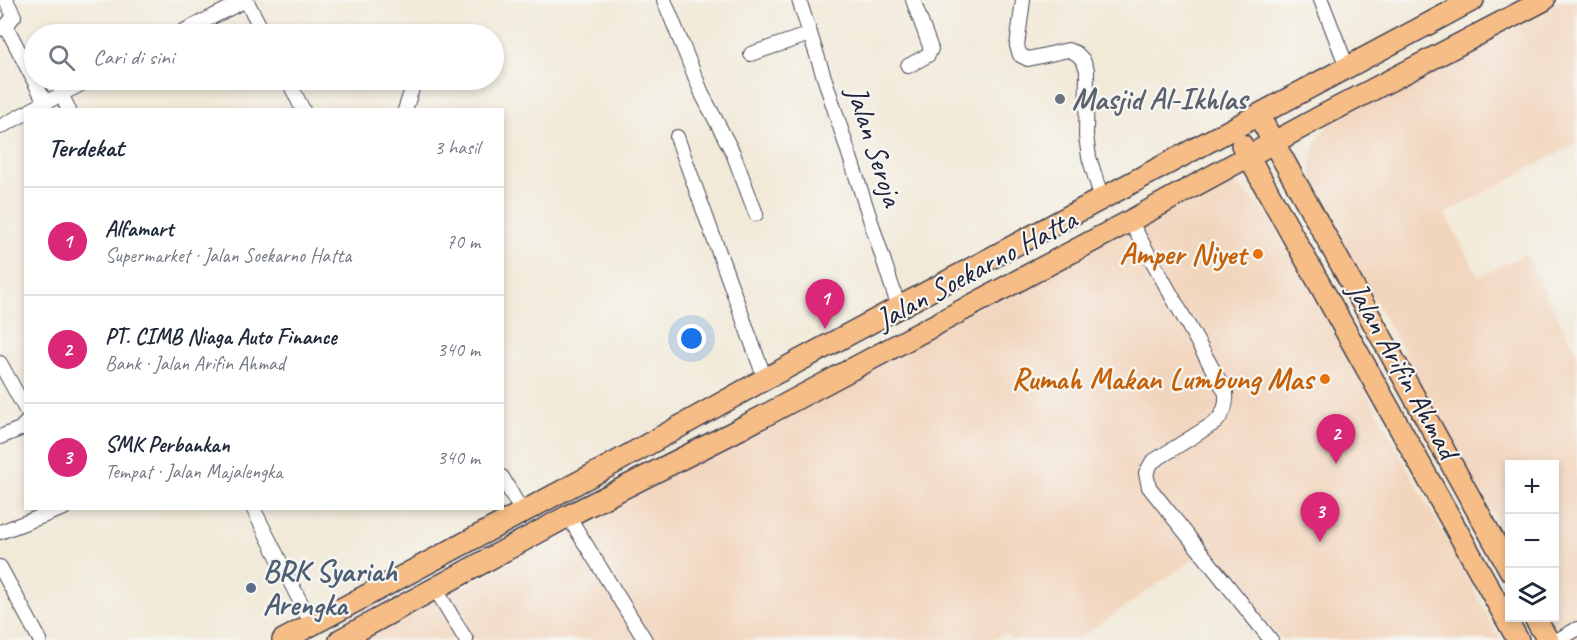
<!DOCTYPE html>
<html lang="id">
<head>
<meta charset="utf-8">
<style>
  :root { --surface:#fff; --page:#f6f6f7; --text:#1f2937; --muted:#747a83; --line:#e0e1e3; --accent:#db2777 }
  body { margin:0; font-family:Caveat,sans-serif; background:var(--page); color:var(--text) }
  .controls { position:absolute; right:18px; bottom:18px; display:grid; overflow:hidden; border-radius:0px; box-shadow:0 3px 9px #0003 }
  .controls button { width:54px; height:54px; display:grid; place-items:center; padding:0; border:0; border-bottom:2px solid var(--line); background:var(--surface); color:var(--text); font:30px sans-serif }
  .you { position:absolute; left:692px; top:339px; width:21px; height:21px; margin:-15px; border:4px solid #fff; border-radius:50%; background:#1a73e8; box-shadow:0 0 0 9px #1a73e833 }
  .badge { display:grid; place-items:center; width:39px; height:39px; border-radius:50%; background:var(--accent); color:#fff; font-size:20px; font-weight:700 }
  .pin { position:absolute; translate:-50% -50px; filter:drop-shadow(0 2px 3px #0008) }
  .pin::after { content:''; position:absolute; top:32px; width:21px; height:18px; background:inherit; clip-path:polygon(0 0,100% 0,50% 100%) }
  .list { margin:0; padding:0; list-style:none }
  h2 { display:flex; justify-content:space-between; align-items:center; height:78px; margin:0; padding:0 24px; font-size:26px }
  h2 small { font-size:20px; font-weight:400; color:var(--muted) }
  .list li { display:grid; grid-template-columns:39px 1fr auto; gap:18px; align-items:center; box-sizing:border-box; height:108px; padding:0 24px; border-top:2px solid var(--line) }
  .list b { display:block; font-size:22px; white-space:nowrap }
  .list p { margin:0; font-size:20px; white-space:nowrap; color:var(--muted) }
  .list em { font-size:20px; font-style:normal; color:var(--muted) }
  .icon { flex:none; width:33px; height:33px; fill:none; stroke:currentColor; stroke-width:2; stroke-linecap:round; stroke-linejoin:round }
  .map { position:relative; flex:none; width:1577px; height:640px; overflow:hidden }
  .search { position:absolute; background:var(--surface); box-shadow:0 3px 9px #0003; left:24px; top:24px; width:480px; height:66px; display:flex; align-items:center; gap:15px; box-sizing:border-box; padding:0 21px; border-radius:33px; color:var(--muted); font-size:22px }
  .panel { position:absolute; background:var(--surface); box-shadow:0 3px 9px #0003; left:24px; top:108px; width:480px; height:402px; border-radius:0px }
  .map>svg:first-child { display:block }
  .built { fill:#f2d5bd }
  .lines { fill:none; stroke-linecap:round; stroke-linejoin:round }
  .minor-casing { stroke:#414053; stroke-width:16 }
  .primary-casing { stroke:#414053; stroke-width:24 }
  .minor { stroke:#fff; stroke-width:14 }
  .primary { stroke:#f6be86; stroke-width:21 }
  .worship-dot { fill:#6b7280; stroke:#f6f6f2; stroke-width:2 }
  .food-dot { fill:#e8710a; stroke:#f6f6f2; stroke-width:2 }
  .service-dot { fill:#5c6f8a; stroke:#f6f6f2; stroke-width:2 }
  .labels { text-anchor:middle; stroke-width:4.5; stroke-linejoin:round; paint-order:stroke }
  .worship-label { font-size:30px; font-weight:bold; fill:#5b616d; stroke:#f6f6f2; text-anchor:start }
  .street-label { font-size:30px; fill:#22223b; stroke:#f6f6f2 }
  .food-label { font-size:30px; font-weight:bold; fill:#c56008; stroke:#f6f6f2; text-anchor:end }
  .service-label { font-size:30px; font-weight:bold; fill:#4e5e75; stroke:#f6f6f2; text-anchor:start }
</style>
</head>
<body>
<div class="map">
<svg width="1577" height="640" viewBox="0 0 1577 640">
  <rect width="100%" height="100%" fill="#f6f6f2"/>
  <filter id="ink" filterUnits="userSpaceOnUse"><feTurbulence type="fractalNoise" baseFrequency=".0167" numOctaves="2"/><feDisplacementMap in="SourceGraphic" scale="12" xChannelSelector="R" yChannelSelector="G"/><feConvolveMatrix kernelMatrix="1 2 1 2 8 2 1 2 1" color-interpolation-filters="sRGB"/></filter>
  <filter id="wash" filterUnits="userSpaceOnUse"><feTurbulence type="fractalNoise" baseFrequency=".008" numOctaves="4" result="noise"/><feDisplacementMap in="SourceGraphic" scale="24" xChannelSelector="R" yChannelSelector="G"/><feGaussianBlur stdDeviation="1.35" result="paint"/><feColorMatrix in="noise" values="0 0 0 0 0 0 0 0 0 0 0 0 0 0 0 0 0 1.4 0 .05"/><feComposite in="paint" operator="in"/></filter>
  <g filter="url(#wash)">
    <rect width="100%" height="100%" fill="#f2ead9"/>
    <g class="built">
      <path d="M1555,0h22v143l-132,71 34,63 46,-23 52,99v287h-17l-12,-22h6v-154h-44v84l-192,-352 -7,-27 2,-18 8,-17 11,-15 16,-11z"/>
      <path d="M1238,185l36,36 227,419h-219l-78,-88 -127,88h-67l-5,-7 -12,7h-631l822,-444z"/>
    </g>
  </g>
  <g filter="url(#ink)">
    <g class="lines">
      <defs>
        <g id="minor">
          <path d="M246,0l18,34"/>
          <path d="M664,0l39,96 30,57 23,61"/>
          <path d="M799,0l100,308"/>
          <path d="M1023,0l-6,46 3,9 8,4 40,-9 8,3 7,7 4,10 -1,66 3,21 13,42"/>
          <path d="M1321,0l26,67"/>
          <path d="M6,26l39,76"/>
          <path d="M0,29l6,-3 8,-10 -8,-16"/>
          <path d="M178,34l68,-34"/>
          <path d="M751,54l59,-20"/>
          <path d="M908,66l20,-11 3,-6 -18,-49"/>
          <path d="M288,80l15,30"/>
          <path d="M61,94l8,16"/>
          <path d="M31,110l58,-30"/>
          <path d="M405,110l8,-24 6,-6"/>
          <path d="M0,127l26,-14"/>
          <path d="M677,137l88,242"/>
          <path d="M1130,221l96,172c1,12 -2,20 -10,29l-64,40 -6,11 3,14 122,153"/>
          <path d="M0,363l26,47"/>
          <path d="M0,437l20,-8 6,-6"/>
          <path d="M502,477l20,35"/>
          <path d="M253,508l59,117"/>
          <path d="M568,516l77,124"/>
          <path d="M0,532l64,-24"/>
          <path d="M0,567l40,73"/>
          <path d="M435,588l31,52"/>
          <path d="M1558,640l19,-11"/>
        </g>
        <g id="primary">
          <path d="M1259,116l251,454"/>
          <path d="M1242,145l276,495"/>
          <path d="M1535,618l13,22"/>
          <path d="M283,640l326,-174 156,-87 708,-379"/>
          <path d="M340,640l228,-124 164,-83 398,-212 192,-105 222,-116"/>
        </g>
      </defs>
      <use href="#minor" class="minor-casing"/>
      <use href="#primary" class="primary-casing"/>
      <use href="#minor" class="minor"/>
      <use href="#primary" class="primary"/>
    </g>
  </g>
  <circle class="worship-dot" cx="1060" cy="99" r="6"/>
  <g class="food-dot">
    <circle cx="1258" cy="254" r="6"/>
    <circle cx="1325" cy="379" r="6"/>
  </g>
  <circle class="service-dot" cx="251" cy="588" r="6"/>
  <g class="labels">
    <g class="worship-label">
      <text x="1072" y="109">Masjid Al-Ikhlas</text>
    </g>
    <g class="street-label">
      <text transform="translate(875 146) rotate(72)" y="10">Jalan Seroja</text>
      <text transform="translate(976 269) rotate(-28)" y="10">Jalan Soekarno Hatta</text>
      <text transform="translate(1403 370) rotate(61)" y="10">Jalan Arifin Ahmad</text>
    </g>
    <g class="food-label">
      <text x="1246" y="264">Amper Niyet</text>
      <text x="1313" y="389">Rumah Makan Lumbung Mas</text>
    </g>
    <g class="service-label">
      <text x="263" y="581">BRK Syariah<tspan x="263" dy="34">Arengka</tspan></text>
    </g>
  </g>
</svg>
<div class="controls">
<button>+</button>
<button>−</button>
<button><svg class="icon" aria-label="layers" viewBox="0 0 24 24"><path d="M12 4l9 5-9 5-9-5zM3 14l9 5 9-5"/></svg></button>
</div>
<div class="you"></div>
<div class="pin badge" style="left:825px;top:329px">1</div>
<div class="pin badge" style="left:1336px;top:464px">2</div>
<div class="pin badge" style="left:1320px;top:542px">3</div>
<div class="search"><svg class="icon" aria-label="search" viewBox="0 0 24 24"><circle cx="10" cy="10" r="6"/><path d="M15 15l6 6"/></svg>Cari di sini</div>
<section class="panel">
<h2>Terdekat<small>3 hasil</small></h2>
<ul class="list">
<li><span class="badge">1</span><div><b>Alfamart</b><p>Supermarket · Jalan Soekarno Hatta</p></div><em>70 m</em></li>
<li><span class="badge">2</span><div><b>PT. CIMB Niaga Auto Finance</b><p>Bank · Jalan Arifin Ahmad</p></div><em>340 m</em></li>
<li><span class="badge">3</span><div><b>SMK Perbankan</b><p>Tempat · Jalan Majalengka</p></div><em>340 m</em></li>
</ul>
</section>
</div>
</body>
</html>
